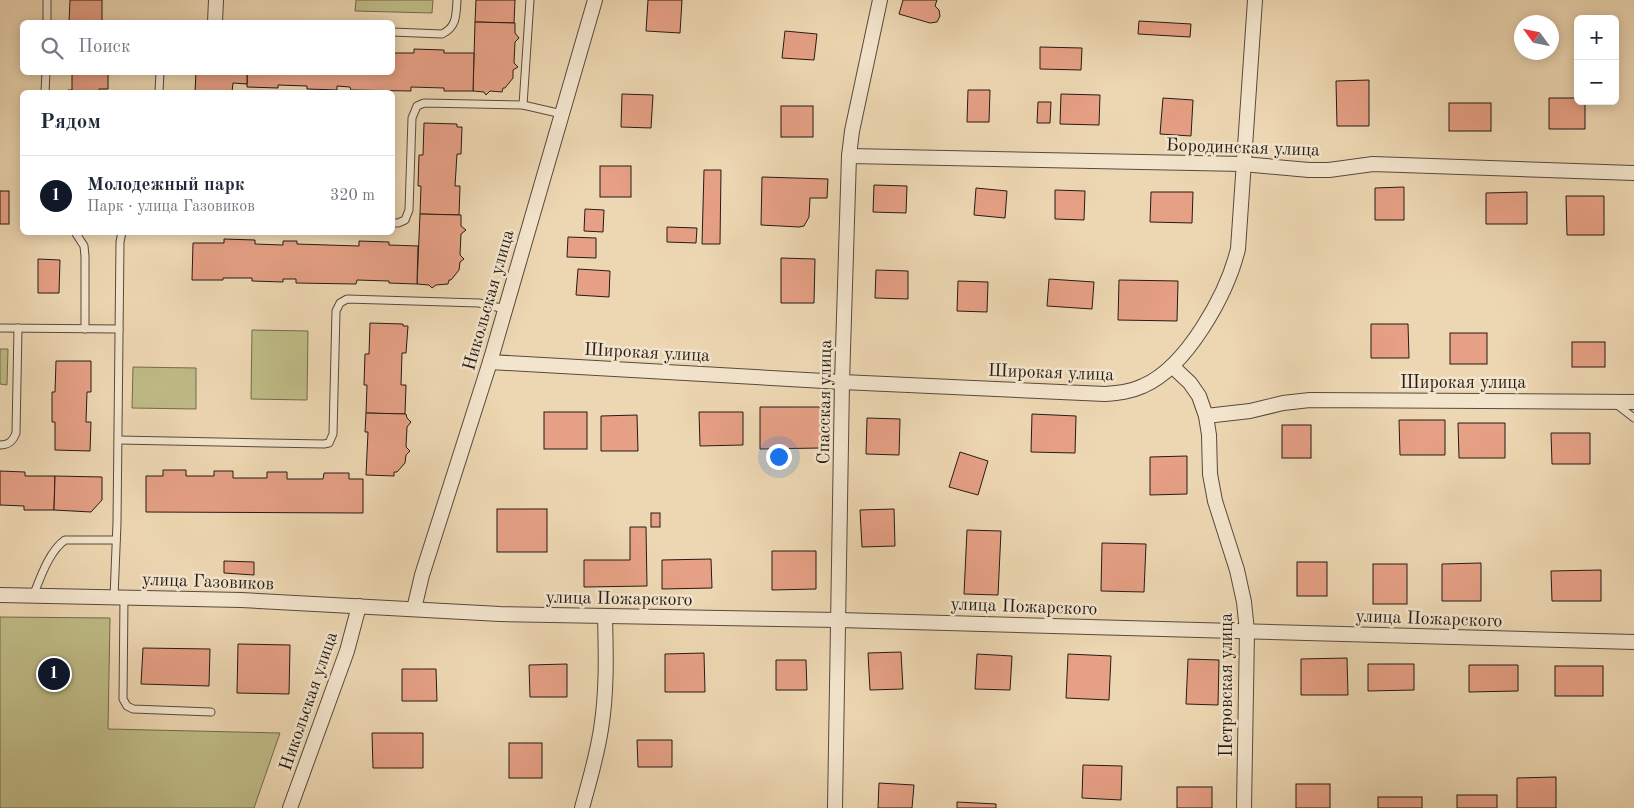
<!DOCTYPE html>
<html lang="ru">
<head>
<meta charset="utf-8">
<style>
  :root { --surface:#fff; --page:#f6f6f7; --text:#1f2937; --muted:#747a83; --line:#e0e1e3; --accent:#111827 }
  body { margin:0; font-family:"Old Standard TT",serif; background:var(--page); color:var(--text) }
  .controls { position:absolute; right:15px; top:15px; display:grid; overflow:hidden; border-radius:8px; box-shadow:0 2px 12px #0003 }
  .controls button { width:45px; height:45px; display:grid; place-items:center; padding:0; border:0; border-bottom:1px solid var(--line); background:var(--surface); color:var(--text); font:25px sans-serif }
  .compass { position:absolute; left:1514px; top:15px; width:45px; height:45px; border-radius:50%; background:var(--surface); box-shadow:0 2px 12px #0003; rotate:303deg }
  .you { position:absolute; left:778px; top:456px; width:18px; height:18px; margin:-12px; border:4px solid #fff; border-radius:50%; background:#1a73e8; box-shadow:0 0 0 8px #1a73e833 }
  .badge { display:grid; place-items:center; width:32px; height:32px; border-radius:50%; background:var(--accent); color:#fff; font-size:16px; font-weight:700 }
  .pin { position:absolute; translate:-50% -50%; border:2px solid #fff; box-shadow:0 1px 5px #0006 }
  .list { margin:0; padding:0; list-style:none }
  h2 { display:flex; justify-content:space-between; align-items:center; height:65px; margin:0; padding:0 20px; font-size:21px }
  h2 small { font-size:16px; font-weight:400; color:var(--muted) }
  .list li { display:grid; grid-template-columns:32px 1fr auto; gap:15px; align-items:center; box-sizing:border-box; height:80px; padding:0 20px; border-top:1px solid var(--line) }
  .list b { display:block; font-size:19px; white-space:nowrap }
  .list p { margin:0; font-size:16px; white-space:nowrap; color:var(--muted) }
  .list em { font-size:16px; font-style:normal; color:var(--muted) }
  .icon { flex:none; width:28px; height:28px; fill:none; stroke:currentColor; stroke-width:2; stroke-linecap:round; stroke-linejoin:round }
  .map { position:relative; flex:none; width:1634px; height:808px; overflow:hidden }
  .search { position:absolute; background:var(--surface); box-shadow:0 2px 12px #0003; left:20px; top:20px; width:375px; height:55px; display:flex; align-items:center; gap:12px; box-sizing:border-box; padding:0 18px; border-radius:8px; color:var(--muted); font-size:19px }
  .panel { position:absolute; background:var(--surface); box-shadow:0 2px 12px #0003; left:20px; top:90px; width:375px; height:145px; border-radius:8px }
  .map>svg:first-child { display:block }
  .green { fill:#bfbc87; stroke:#726c4e }
  .building { fill:#e6a085; stroke:#261b15 }
  .lines { fill:none; stroke-linecap:round; stroke-linejoin:round }
  .lane-casing { stroke:#584a3c; stroke-width:9 }
  .street-casing { stroke:#584a3c; stroke-width:16 }
  .lane { stroke:#f3e5cd; stroke-width:7 }
  .street { stroke:#f3e5cd; stroke-width:14 }
  .labels { text-anchor:middle; stroke-width:5; stroke-linejoin:round; paint-order:stroke }
  .street-label { font-size:18px; fill:#261b15; stroke:#f3e5cd }
</style>
</head>
<body>
<div class="map">
<svg width="1634" height="808" viewBox="0 0 1634 808">
  <rect width="100%" height="100%" fill="#edd7b2"/>
  <filter id="stains"><feTurbulence type="fractalNoise" baseFrequency=".004" numOctaves="4"/><feColorMatrix values="0 0 0 0 .2 0 0 0 0 .09 0 0 0 0 .02 0 0 0 .5 -.17"/></filter>
  <radialGradient id="worn" r=".72"><stop offset=".6" stop-color="#630" stop-opacity="0"/><stop offset="1" stop-color="#630" stop-opacity=".3"/></radialGradient>
  <g class="green">
    <path d="M356,0h77l-1,13 -77,-2z"/>
    <path d="M252,330l56,1 -1,69 -56,-1z"/>
    <path d="M0,349h8l-1,36 -7,-1z"/>
    <path d="M133,367l63,1v41l-64,-1z"/>
    <path d="M0,617l110,1 -2,111 172,4 -26,75h-254z"/>
  </g>
  <g class="building">
    <path d="M70,0h32v22h-33z"/>
    <path d="M476,0h39l-1,23 -39,-1z"/>
    <path d="M648,0h34l-2,33 -34,-2z"/>
    <path d="M903,0h34l-2,6 4,4 1,6 -3,6 -7,1 -31,-9z"/>
    <path d="M1139,21l52,3 -1,13 -52,-3z"/>
    <path d="M475,22l40,1v10l4,5 -4,4 -1,21 4,4 -5,3v8l-8,10h-2l-1,4 -12,-1 -4,4 -2,-3 -11,-1z"/>
    <path d="M785,31l32,3 -3,26 -32,-2z"/>
    <path d="M1040,47l42,1 -1,22 -41,-1z"/>
    <path d="M414,49l30,1v3h30l-1,38h-29v-3l-33,-1v4l-60,-1 -1,-3 -13,-1v4l-30,-1v-3l-29,-1v3l-31,-1v-15h145v-19h22z"/>
    <path d="M72,72h36v17h-9v3h-31v-2h4z"/>
    <path d="M196,72h51v12l-14,-1 -1,9h-37z"/>
    <path d="M1369,80v46h-32l-1,-45z"/>
    <path d="M968,90h22l-1,32h-22z"/>
    <path d="M622,94l31,1 -2,33 -30,-1z"/>
    <path d="M1061,94l39,1 -1,30 -39,-1z"/>
    <path d="M1163,98l30,2 -2,36 -31,-2z"/>
    <path d="M1549,98h29v3h7v28h-36z"/>
    <path d="M1038,102h13l-1,21h-13z"/>
    <rect x="1449" y="103" width="42" height="28"/>
    <rect x="781" y="106" width="32" height="31"/>
    <path d="M424,123l33,1v3h5l-1,27h-4l-2,32h5l-1,29 -39,-1 1,-28h-3l1,-31h4z"/>
    <rect x="600" y="166" width="31" height="31"/>
    <path d="M704,170h17l-1,74h-18z"/>
    <path d="M762,177l66,2 -1,19h-17l-1,19 -5,9 -5,1 -38,-2z"/>
    <path d="M874,185l33,1 -1,27 -33,-1z"/>
    <path d="M1404,187v33h-29v-32z"/>
    <path d="M976,188l31,3 -2,27 -31,-3z"/>
    <path d="M1055,190l30,1 -1,29 -29,-1z"/>
    <rect x="0" y="191" width="9" height="33"/>
    <path d="M1151,192h42l-1,31 -42,-1z"/>
    <path d="M1527,192v32h-41v-31z"/>
    <path d="M1566,196h38v39h-37z"/>
    <path d="M585,209l19,1 -1,22 -19,-1z"/>
    <path d="M420,214l41,1v11l5,4 -5,4 -1,21 4,4 -4,3 -1,8 -8,10h-2l-1,4 -12,1 -4,3 -3,-3 -12,-1z"/>
    <path d="M667,227l30,1 -1,15 -29,-1z"/>
    <path d="M568,237l28,1v20l-29,-1z"/>
    <path d="M224,239l31,1v4l28,1v-4h14v3l62,2v-5l30,1v3l29,1 -1,38 -28,-1v-2l-32,-1 -1,4 -60,-1v-4h-13v3l-31,-1v-3h-29v2h-31l1,-37h31z"/>
    <path d="M781,258l34,1 -1,44h-33z"/>
    <path d="M38,259l22,1 -1,33h-21z"/>
    <path d="M578,269l32,2 -1,26 -33,-2z"/>
    <path d="M876,270l32,1v28l-33,-1z"/>
    <path d="M1049,279l45,3 -2,27 -45,-3z"/>
    <path d="M1119,280l59,1 -1,40 -59,-1z"/>
    <path d="M958,281l30,1 -1,30 -30,-1z"/>
    <path d="M370,323l33,1v2h5l-2,27h-4l-1,32h5l-1,29 -39,-1 1,-28h-3l1,-31h4z"/>
    <path d="M1371,324h37l1,34h-38z"/>
    <rect x="1450" y="333" width="37" height="31"/>
    <rect x="1572" y="342" width="33" height="25"/>
    <path d="M56,361h35v31h-4l-1,30h5l-1,29 -35,-1v-28h-3v-30h3z"/>
    <path d="M760,407h61v41l-61,1z"/>
    <rect x="544" y="412" width="43" height="37"/>
    <path d="M699,412h44v33l-43,1z"/>
    <path d="M366,413l40,1 1,4 4,4 -4,5 -1,20 4,4 -4,4 -1,8 -8,9h-3v4l-28,-1 2,-43h-3z"/>
    <path d="M1032,414l44,2 -1,37 -44,-1z"/>
    <path d="M637,415l1,36h-37v-35z"/>
    <path d="M867,418l33,1 -1,36 -33,-1z"/>
    <path d="M1399,420h46v35h-45z"/>
    <path d="M1458,423h47v35h-46z"/>
    <rect x="1282" y="425" width="29" height="33"/>
    <path d="M1551,433h39v31h-38z"/>
    <path d="M960,452l28,9 -10,34 -29,-8z"/>
    <path d="M1187,456v38l-37,1v-38z"/>
    <path d="M163,470h23v6h28v-5h19v7h34v-6h20v7h36l1,-6h25v6h14v34l-217,-1v-36h17z"/>
    <path d="M0,471l25,1v4h30l-1,34h-30v-4l-24,-1z"/>
    <path d="M55,476l47,1v23l-11,12 -37,-2z"/>
    <rect x="497" y="509" width="50" height="43"/>
    <path d="M894,509l1,37 -33,1 -2,-37z"/>
    <rect x="651" y="513" width="9" height="14"/>
    <path d="M630,527h16l1,59 -63,1v-27h46z"/>
    <path d="M967,530l34,1 -3,64 -34,-1z"/>
    <path d="M1102,543l44,1 -2,48 -43,-1z"/>
    <path d="M772,551h44v38l-44,1z"/>
    <path d="M711,559l1,29 -50,1v-29z"/>
    <path d="M224,561l30,1v13l-30,-2z"/>
    <rect x="1297" y="562" width="30" height="34"/>
    <path d="M1481,563v38h-39v-37z"/>
    <rect x="1373" y="564" width="34" height="40"/>
    <path d="M1601,570v31h-49l-1,-30z"/>
    <path d="M238,644l52,1 -1,49 -52,-1z"/>
    <path d="M143,648l67,1 -1,37 -68,-2z"/>
    <path d="M901,652l2,37 -33,1 -2,-37z"/>
    <path d="M704,653l1,39h-40v-38z"/>
    <path d="M977,654l35,2 -2,34 -35,-1z"/>
    <path d="M1068,654l43,2 -2,44 -43,-2z"/>
    <path d="M1347,658l1,37h-47v-36z"/>
    <path d="M1188,659l31,1 -1,45 -32,-1z"/>
    <path d="M776,660h30l1,30h-31z"/>
    <path d="M567,664v33h-37l-1,-32z"/>
    <path d="M1368,664h46v26l-46,1z"/>
    <path d="M1469,665h49v26l-49,1z"/>
    <rect x="1555" y="666" width="48" height="30"/>
    <path d="M402,669h34l1,32h-35z"/>
    <path d="M372,733h51v35h-50z"/>
    <path d="M637,740h35v27h-34z"/>
    <rect x="509" y="743" width="33" height="35"/>
    <path d="M1083,765l39,1 -1,34 -39,-2z"/>
    <path d="M1556,777v31h-39v-30z"/>
    <path d="M879,783l35,2 -2,23h-34z"/>
    <rect x="1296" y="784" width="34" height="24"/>
    <rect x="1177" y="787" width="35" height="21"/>
    <rect x="1457" y="795" width="40" height="13"/>
    <rect x="1378" y="797" width="44" height="11"/>
    <path d="M957,802l39,2v4h-39z"/>
  </g>
  <g class="lines">
    <defs>
      <g id="lane">
        <path d="M47,22v-22"/>
        <path d="M392,32l50,2c15,-7 14,-19 15,-34"/>
        <path d="M45,92l1,-20"/>
        <path d="M159,92l1,-20"/>
        <path d="M523,105l7,-105"/>
        <path d="M392,223h6l7,-3 4,-10 3,-92 5,-12 7,-3 99,2 39,9"/>
        <path d="M75,232l9,14 1,10v73"/>
        <path d="M0,328l119,1"/>
        <path d="M1616,404l18,14"/>
        <path d="M119,440l205,4 5,-1 4,-9 3,-123 4,-8 7,-4 132,4 26,6"/>
        <path d="M0,445c9,0 13,-4 16,-12l2,-105"/>
        <path d="M33,596c7,-17 16,-45 32,-56h51"/>
        <path d="M114,597l3,-74 3,-281 2,-10"/>
        <path d="M124,597l-1,102 4,7 6,3 78,3"/>
      </g>
      <g id="street">
        <path d="M215,22l1,-22"/>
        <path d="M849,156l394,8 66,6h20l44,-6 261,9"/>
        <path d="M490,362l352,20 263,12c13,-1 25,-2 38,-8 44,-19 84,-92 95,-137l17,-249"/>
        <path d="M1172,366l18,17 9,13 7,20 3,19 1,39 5,27 22,69 7,32 3,29 -3,177"/>
        <path d="M1206,416l44,-5 33,-8 27,-3 324,2"/>
        <path d="M0,595l241,5 259,14 339,6 795,22"/>
        <path d="M414,609l8,-34 68,-213 105,-362"/>
        <path d="M290,808l57,-157 12,-45"/>
        <path d="M582,808c7,-26 15,-52 19,-79 6,-37 5,-75 4,-112"/>
        <path d="M835,808l7,-426 7,-226 3,-25 28,-131"/>
      </g>
    </defs>
    <use href="#lane" class="lane-casing"/>
    <use href="#street" class="street-casing"/>
    <use href="#lane" class="lane"/>
    <use href="#street" class="street"/>
  </g>
  <g class="labels">
    <g class="street-label">
      <text transform="translate(1243 147) rotate(2)" y="6">Бородинская улица</text>
      <text transform="translate(488 300) rotate(-74)" y="6">Никольская улица</text>
      <text transform="translate(647 352) rotate(3)" y="6">Широкая улица</text>
      <text transform="translate(1051 372) rotate(2)" y="6">Широкая улица</text>
      <text x="1463" y="388">Широкая улица</text>
      <text transform="translate(824 402) rotate(-89)" y="6">Спасская улица</text>
      <text transform="translate(208 581) rotate(2)" y="6">улица Газовиков</text>
      <text transform="translate(619 598) rotate(1)" y="6">улица Пожарского</text>
      <text transform="translate(1024 606) rotate(2)" y="6">улица Пожарского</text>
      <text transform="translate(1429 618) rotate(2)" y="6">улица Пожарского</text>
      <text transform="translate(1226 685) rotate(-90)" y="6">Петровская улица</text>
      <text transform="translate(308 701) rotate(-71)" y="6">Никольская улица</text>
    </g>
  </g>
  <rect width="100%" height="100%" filter="url(#stains)"/>
  <rect width="100%" height="100%" fill="url(#worn)"/>
</svg>
<div class="controls">
<button>+</button>
<button>−</button>
</div>
<svg class="compass" viewBox="-18 -18 36 36"><path d="M0-13l5 13h-10z" fill="#e53935"/><path d="M0 13l5-13h-10z" fill="#747a83"/></svg>
<div class="you"></div>
<div class="pin badge" style="left:54px;top:674px">1</div>
<div class="search"><svg class="icon" aria-label="search" viewBox="0 0 24 24"><circle cx="10" cy="10" r="6"/><path d="M15 15l6 6"/></svg>Поиск</div>
<section class="panel">
<h2>Рядом<small></small></h2>
<ul class="list">
<li><span class="badge">1</span><div><b>Молодежный парк</b><p>Парк · улица Газовиков</p></div><em>320 m</em></li>
</ul>
</section>
</div>
</body>
</html>
